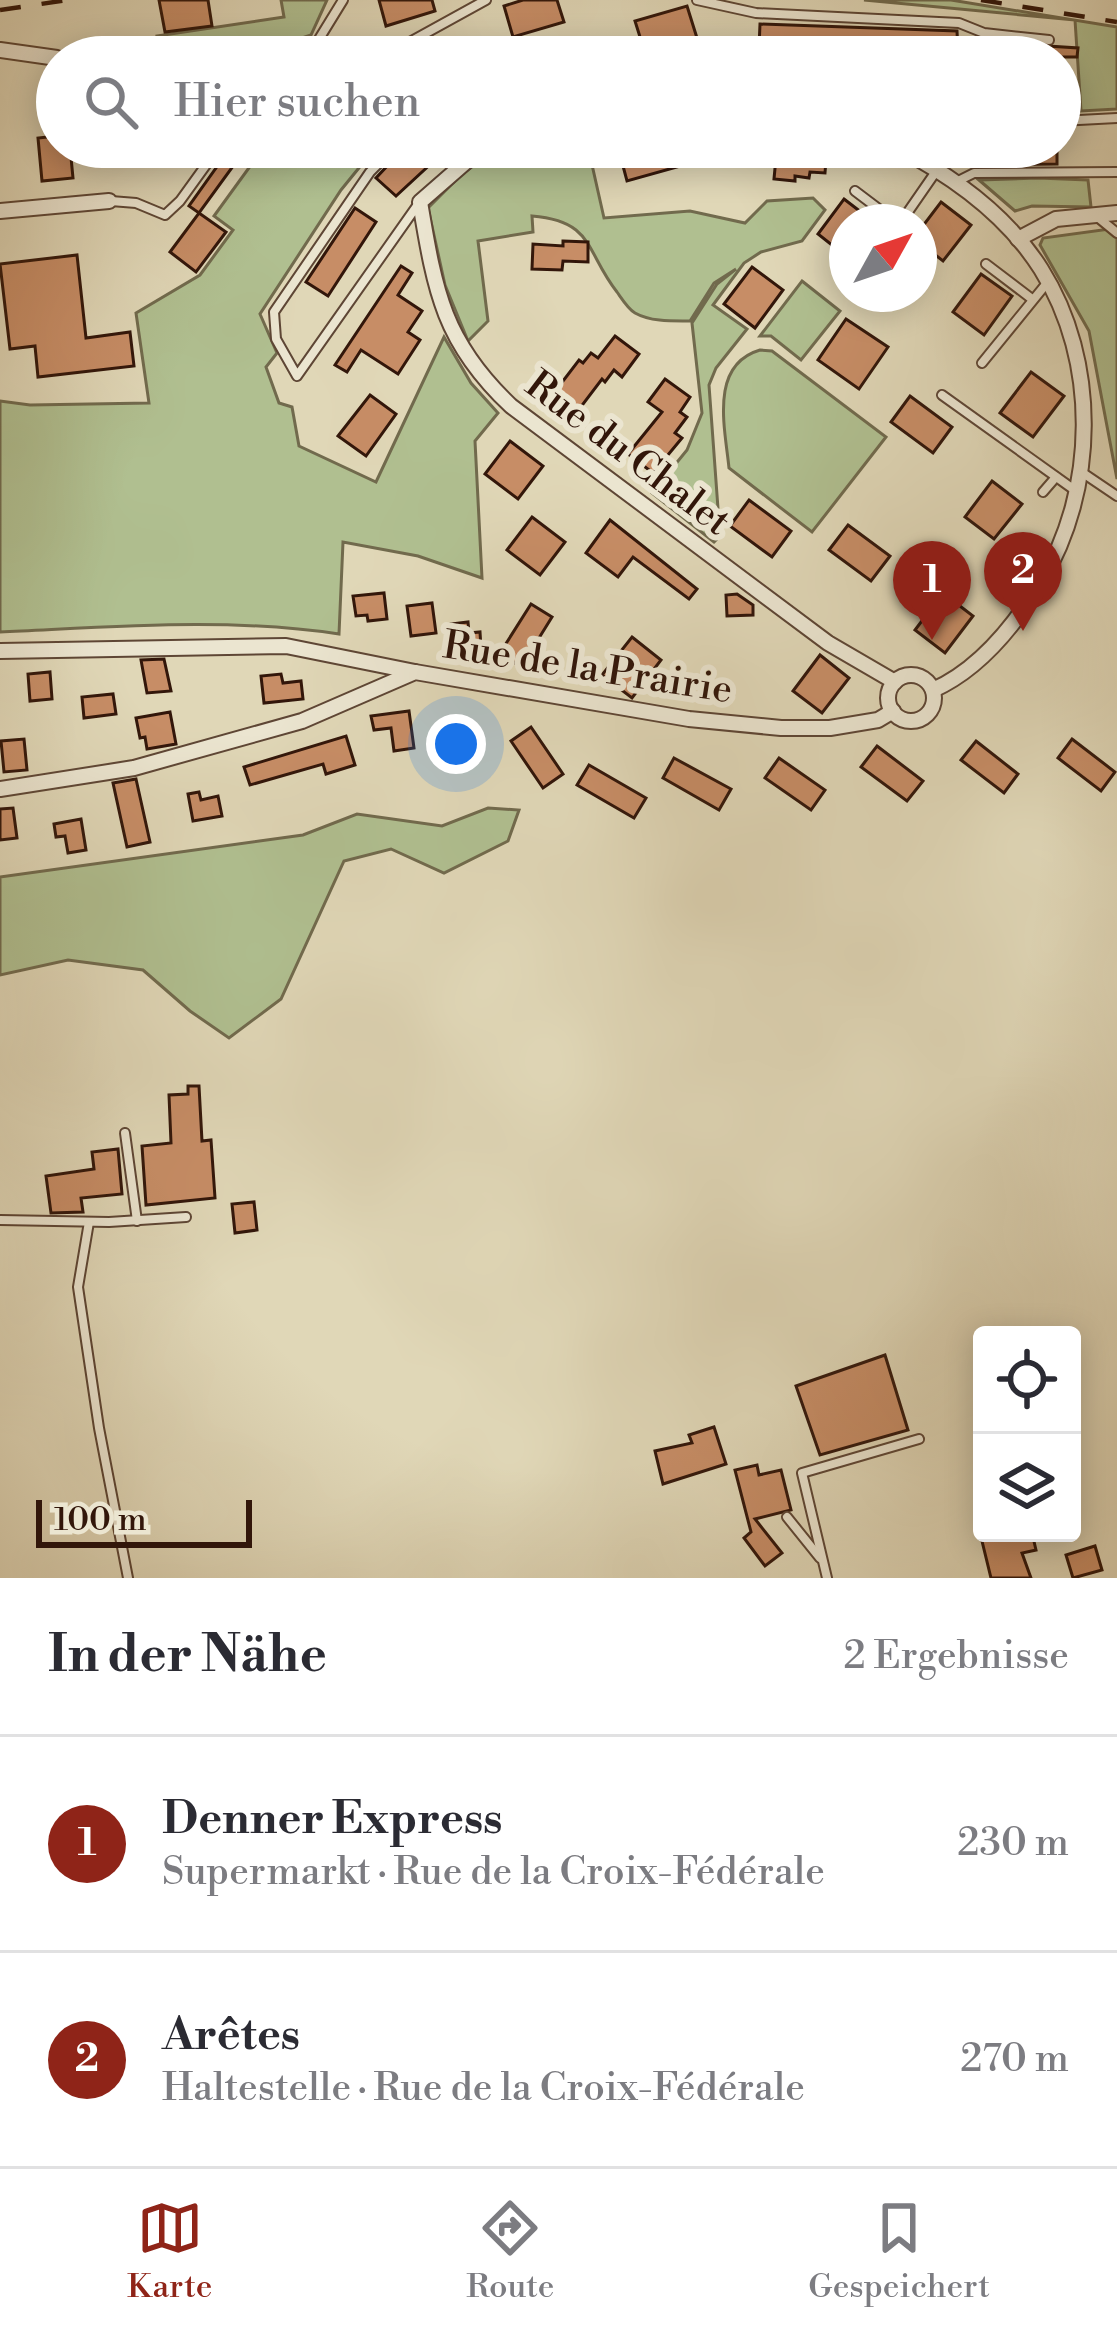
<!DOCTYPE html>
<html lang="de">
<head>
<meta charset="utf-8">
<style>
  :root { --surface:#fff; --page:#f2f2f3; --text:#2b2b33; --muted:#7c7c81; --line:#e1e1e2; --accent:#8f2418 }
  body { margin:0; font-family:"Libre Bodoni",serif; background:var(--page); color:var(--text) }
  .controls { position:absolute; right:36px; bottom:36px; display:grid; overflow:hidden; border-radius:12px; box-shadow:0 6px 30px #0003 }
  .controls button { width:108px; height:108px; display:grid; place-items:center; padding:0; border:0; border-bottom:3px solid var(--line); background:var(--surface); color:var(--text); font:60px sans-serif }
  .compass { position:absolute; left:829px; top:204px; width:108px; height:108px; border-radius:50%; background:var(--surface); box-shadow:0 6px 30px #0003; rotate:50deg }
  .scale { position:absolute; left:36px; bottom:30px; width:216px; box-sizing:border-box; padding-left:12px; border:6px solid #32160a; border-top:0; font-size:33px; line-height:42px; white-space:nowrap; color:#32160a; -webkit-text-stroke:9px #ebe5d0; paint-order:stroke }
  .you { position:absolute; left:456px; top:744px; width:42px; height:42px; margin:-30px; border:9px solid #fff; border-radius:50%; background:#1a73e8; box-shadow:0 0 0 18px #1a73e833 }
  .badge { display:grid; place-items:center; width:78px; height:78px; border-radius:50%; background:var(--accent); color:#fff; font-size:39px; font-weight:700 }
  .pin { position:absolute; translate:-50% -99px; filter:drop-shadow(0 3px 6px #0008) }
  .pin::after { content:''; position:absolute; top:63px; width:42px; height:36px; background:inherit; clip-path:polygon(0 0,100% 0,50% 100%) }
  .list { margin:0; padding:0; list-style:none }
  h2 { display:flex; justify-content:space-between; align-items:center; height:156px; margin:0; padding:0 48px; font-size:51px }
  h2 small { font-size:39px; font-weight:400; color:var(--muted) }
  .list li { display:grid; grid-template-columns:78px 1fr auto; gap:36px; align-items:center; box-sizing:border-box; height:216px; padding:0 48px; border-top:3px solid var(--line) }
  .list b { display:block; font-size:45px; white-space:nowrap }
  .list p { margin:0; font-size:39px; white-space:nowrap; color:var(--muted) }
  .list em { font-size:39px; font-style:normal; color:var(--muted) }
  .icon { flex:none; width:66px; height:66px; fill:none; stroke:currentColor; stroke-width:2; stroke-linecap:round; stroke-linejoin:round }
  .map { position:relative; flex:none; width:1117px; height:1578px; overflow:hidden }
  .search { position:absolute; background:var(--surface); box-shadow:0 6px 30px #0003; left:36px; right:36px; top:36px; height:132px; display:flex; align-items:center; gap:30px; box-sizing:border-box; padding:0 42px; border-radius:66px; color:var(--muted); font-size:45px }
  .sheet { height:588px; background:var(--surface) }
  nav { display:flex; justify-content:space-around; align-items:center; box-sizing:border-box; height:168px; border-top:3px solid var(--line); background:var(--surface); font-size:33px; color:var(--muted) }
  nav a { display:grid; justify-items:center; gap:6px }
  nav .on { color:var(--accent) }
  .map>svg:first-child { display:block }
  .green { fill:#b0bf90; stroke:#716a4d; stroke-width:3 }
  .building { fill:#c78d66; stroke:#32160a; stroke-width:3 }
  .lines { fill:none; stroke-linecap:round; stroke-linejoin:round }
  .service-casing { stroke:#5e4635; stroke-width:12 }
  .minor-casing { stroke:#5e4635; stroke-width:18 }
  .service { stroke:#ebe5d0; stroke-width:8 }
  .minor { stroke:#ebe5d0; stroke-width:14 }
  .rail { stroke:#32160a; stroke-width:4.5; stroke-dasharray:21 21; stroke-linecap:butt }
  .labels { text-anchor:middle; stroke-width:12; stroke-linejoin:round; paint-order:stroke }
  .street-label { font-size:39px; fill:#32160a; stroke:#ebe5d0 }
</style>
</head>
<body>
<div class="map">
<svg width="1117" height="1578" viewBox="0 0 1117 1578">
  <rect width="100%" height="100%" fill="#e0d7b7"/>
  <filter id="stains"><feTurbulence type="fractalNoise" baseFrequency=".00167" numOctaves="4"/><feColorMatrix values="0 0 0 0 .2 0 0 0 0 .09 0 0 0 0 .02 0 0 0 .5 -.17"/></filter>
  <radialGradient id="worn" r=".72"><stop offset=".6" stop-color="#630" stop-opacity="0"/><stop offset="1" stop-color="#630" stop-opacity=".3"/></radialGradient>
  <g class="green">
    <path d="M281,0h46l-16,35 -18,6 -134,5 -2,-10 127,-19z"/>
    <path d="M864,0h87l166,27v82l-36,2 -6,-91z"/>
    <path d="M272,147h91l-3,4 7,7 -26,32 -81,124 17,39 -11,14 13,36 13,4 7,39 77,36 68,-145 27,46 27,30 -23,28 7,137 -64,-22 -75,-14 -4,92c-112,-17 -227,-7 -339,-2v-231l30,4 119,-2 -13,-90 64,-38 33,-45 -19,-14 45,-62 5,3z"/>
    <path d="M500,147h88l16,71 86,-7 55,12 22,-22 46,-3 12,12 -23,31 -41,11 -17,11 -31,42 34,24 -31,39 -7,17 11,151 -6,6 -62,-49 35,-43 15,-37 -10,-90 25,-39 19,-15 -22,14 -24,38c-17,0 -39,1 -55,-8 -7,-4 -13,-14 -18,-21 -32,-41 -23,-71 -85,-76l1,16 -55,9 10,80 -20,20 -23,-56 -17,-77 35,-35z"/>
    <path d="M1038,178l50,2 3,27 -59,-1 -17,5 -36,-31z"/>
    <path d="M1117,228v251l-28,-148 -49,-86 3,-7z"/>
    <path d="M802,281l38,30 -39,49 -30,-24h-11z"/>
    <path d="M760,350l12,1 114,86 -74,95 -83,-64c-4,-40 -20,-103 31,-118z"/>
    <path d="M488,808l31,2 -11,31 -64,32 -53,-24 -47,12 -63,138 -52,39 -39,-27 -47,-41 -75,-10 -68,15v-98l303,-42 54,-21 85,12z"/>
  </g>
  <g class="building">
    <path d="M159,0h49l4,26 -47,6z"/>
    <path d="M379,0h53l3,11 -49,15z"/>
    <path d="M523,0h34l7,22 -51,15 -9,-31z"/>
    <path d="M687,6l10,32 -52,15 -10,-32z"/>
    <path d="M760,24l197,7 1,23 -199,-7z"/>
    <path d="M986,42l92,6 -1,9h-92z"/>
    <path d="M57,136v11h13l3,31 -31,3 -4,-43z"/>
    <path d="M231,147h16l-48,66 -10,-7z"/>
    <path d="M405,147h44l-53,49 -20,-18z"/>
    <path d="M633,147h39l5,20 -50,14 -8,-30z"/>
    <path d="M777,147h50l-2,26 -15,-1 -1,6 -14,-2v5l-21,-2z"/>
    <path d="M984,147h73v17l-74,1z"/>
    <path d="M844,199l30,23h-27v35l-29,-23z"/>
    <path d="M941,202l30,23 -28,36 -24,-19v-11z"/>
    <path d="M355,208l21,14 -48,74 -22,-14z"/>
    <path d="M199,213l27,19 -30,40 -26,-20z"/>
    <path d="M563,241l25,1v20l-25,-1 -1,9 -30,-1 1,-25 30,2z"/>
    <path d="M77,255l9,83 44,-6 4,34 -96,11 -3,-31 -25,3 -10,-85z"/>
    <path d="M401,266l11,7 -14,22 24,16 -14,21 12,8 -22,34 -37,-24 -14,22 -12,-7z"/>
    <path d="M752,267l31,23 -28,38 -31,-24z"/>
    <path d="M981,274l31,22 -28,39 -31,-23z"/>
    <path d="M846,319l42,28 -29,42 -41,-29z"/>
    <path d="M615,336l24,18 -17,23 -8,-7 -9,12 -3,-3 -28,37 -24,-18 29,-38 4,3 8,-10 7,5z"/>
    <path d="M1031,372l33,24 -31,41 -33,-24z"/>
    <path d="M665,379l25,18 -10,15 7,5 -12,16 7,5 -29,35 -25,-19 34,-42 -14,-10z"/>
    <path d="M370,395l26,19 -30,42 -28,-20z"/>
    <path d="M910,396l42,31 -19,26 -42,-31z"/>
    <path d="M510,441l33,25 -25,33 -33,-25z"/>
    <path d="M992,481l30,23 -28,35 -29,-22z"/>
    <path d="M749,500l42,31 -19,26 -42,-31z"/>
    <path d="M532,517l33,25 -25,33 -33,-25z"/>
    <path d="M610,520l87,69 -8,10 -56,-42 -15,20 -32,-24z"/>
    <path d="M848,525l42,31 -19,25 -42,-31z"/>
    <path d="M384,593l3,26 -19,2 -1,-6 -11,1 -3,-20z"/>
    <path d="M943,593l30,23 -28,37 -30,-23z"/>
    <path d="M737,594l16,11v10l-26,1 -1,-21z"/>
    <path d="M432,603l4,30 -25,3 -4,-30z"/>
    <path d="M531,604l21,13 -31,50 -21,-14z"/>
    <path d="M468,622l1,11 11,-1 1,16 -28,2 -2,-26z"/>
    <path d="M632,637l29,23 -29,38 -30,-23z"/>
    <path d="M820,655l29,23 -27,35 -29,-22z"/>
    <path d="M164,659l7,32 -24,2 -6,-33z"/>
    <path d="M50,672l2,27 -22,2 -2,-27z"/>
    <path d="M281,674l2,9 18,-2 2,18 -39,4 -3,-27z"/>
    <path d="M113,694l3,20 -32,4 -2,-21z"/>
    <path d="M409,711l5,37 -20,3 -3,-23 -17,2 -3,-14z"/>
    <path d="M170,712l6,32 -29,5 -2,-12 -5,1 -4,-20z"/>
    <path d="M455,719l24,10 -13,34 -24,-9z"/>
    <path d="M531,727l32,47 -20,14 -32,-47z"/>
    <path d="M346,736l9,29 -29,9 -3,-10 -73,21 -6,-18z"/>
    <path d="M24,739l3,31 -23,2 -3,-31z"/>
    <path d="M1072,739l43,33 -14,19 -43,-33z"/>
    <path d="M976,741l42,33 -14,19 -43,-33z"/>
    <path d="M877,746l46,35 -16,20 -46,-34z"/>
    <path d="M674,758l57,31 -12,21 -56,-32z"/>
    <path d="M779,758l46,32 -14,20 -46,-32z"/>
    <path d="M589,765l57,33 -12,20 -57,-33z"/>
    <path d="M136,779l14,63 -23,5 -14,-64z"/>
    <path d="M199,792l2,8 17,-4 4,20 -29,5 -5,-27z"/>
    <path d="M13,808l4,30 -17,2v-31z"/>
    <path d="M81,819l5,31 -18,3 -3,-17 -9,1 -2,-13z"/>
    <path d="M188,1086h11l3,55 9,-1 4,58 -69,7 -4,-59 29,-3 -2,-48 19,-1z"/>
    <path d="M118,1149l4,45 -41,4 2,14 -32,1 -5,-37 48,-7 -2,-17z"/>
    <path d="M254,1202l3,28 -22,3 -3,-29z"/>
    <path d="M885,1355l23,75 -88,25 -24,-69z"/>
    <path d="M714,1427l12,37 -63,20 -8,-33 37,-8 -3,-8z"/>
    <path d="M757,1465l2,10 22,-5 10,40 -36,9 27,34 -17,13 -21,-28 7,-6 -16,-62z"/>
    <path d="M999,1533h33l4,17 -14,3 9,25h-40l-10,-41z"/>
    <path d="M1095,1546l7,24 -29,8 -7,-23z"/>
  </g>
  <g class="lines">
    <defs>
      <g id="service">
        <path d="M697,0l59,13 203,10 25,10 65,7"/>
        <path d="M388,54l98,-54"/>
        <path d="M308,57l35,-57"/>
        <path d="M1060,121l57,-3"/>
        <path d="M395,147l-25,25 -96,140 2,27 21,37 122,-173"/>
        <path d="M958,181l16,-8 143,-1"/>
        <path d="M855,191l41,31"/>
        <path d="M111,201l25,2 29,12 15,-14 39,-54"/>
        <path d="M1095,215l22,18"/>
        <path d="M901,222l36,-52"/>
        <path d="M986,264l46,35"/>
        <path d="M982,363l65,-80"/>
        <path d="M942,395l134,96"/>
        <path d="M1080,471l37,25"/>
        <path d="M1043,492l13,-15"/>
        <path d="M125,1133l12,88"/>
        <path d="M0,1220l109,2 77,-5"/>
        <path d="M89,1222l-11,65 21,141 29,150"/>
        <path d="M787,1517l33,41"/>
        <path d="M827,1578l-25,-105 117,-34"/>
      </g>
      <g id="minor">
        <path d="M0,50l57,8"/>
        <path d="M325,57h207"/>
        <path d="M483,147l-63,55c15,89 23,140 91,204l317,237 67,39"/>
        <path d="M896,147c57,29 110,67 145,122 58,92 56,221 0,313 -26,43 -61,87 -108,108"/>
        <path d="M0,211l109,-10"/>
        <path d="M1018,239l38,-20 61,-6"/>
        <path d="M0,651l286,-5 129,26"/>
        <circle cx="911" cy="698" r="23"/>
        <path d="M0,789l134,-21 168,-47 113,-49 274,47 92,9h49l48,-8 15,-9"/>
      </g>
    </defs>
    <use href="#service" class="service-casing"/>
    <use href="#minor" class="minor-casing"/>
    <use href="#service" class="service"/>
    <use href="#minor" class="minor"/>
    <g class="rail">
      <path d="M981,0l136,22"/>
      <path d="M0,10l68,-10"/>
    </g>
  </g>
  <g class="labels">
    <g class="street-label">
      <text transform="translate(629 452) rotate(37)" y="14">Rue du Chalet</text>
      <text transform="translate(588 666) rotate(9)" y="14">Rue de la Prairie</text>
    </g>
  </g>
  <rect width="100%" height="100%" filter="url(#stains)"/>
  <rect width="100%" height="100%" fill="url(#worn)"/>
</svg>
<div class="controls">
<button><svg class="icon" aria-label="locate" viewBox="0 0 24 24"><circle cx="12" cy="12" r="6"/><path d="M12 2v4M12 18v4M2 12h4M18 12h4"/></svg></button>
<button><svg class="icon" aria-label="layers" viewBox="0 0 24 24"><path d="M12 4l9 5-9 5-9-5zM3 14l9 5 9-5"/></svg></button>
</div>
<svg class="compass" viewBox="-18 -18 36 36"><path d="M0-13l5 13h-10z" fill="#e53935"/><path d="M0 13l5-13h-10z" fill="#7c7c81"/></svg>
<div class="scale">100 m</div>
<div class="you"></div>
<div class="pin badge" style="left:932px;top:640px">1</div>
<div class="pin badge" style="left:1023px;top:631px">2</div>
<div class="search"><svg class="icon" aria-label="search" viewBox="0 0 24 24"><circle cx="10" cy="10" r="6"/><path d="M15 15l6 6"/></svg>Hier suchen</div>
</div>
<section class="sheet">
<h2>In der Nähe<small>2 Ergebnisse</small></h2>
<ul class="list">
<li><span class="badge">1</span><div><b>Denner Express</b><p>Supermarkt · Rue de la Croix-Fédérale</p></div><em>230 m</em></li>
<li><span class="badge">2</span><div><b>Arêtes</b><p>Haltestelle · Rue de la Croix-Fédérale</p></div><em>270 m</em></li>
</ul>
</section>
<nav>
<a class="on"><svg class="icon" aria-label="map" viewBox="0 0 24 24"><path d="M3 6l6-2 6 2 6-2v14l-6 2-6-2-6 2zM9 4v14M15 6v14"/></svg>Karte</a>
<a><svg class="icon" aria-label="directions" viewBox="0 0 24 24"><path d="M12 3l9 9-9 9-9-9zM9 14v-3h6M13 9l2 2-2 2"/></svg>Route</a>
<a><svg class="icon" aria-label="saved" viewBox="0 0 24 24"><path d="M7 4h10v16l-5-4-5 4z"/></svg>Gespeichert</a>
</nav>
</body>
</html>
